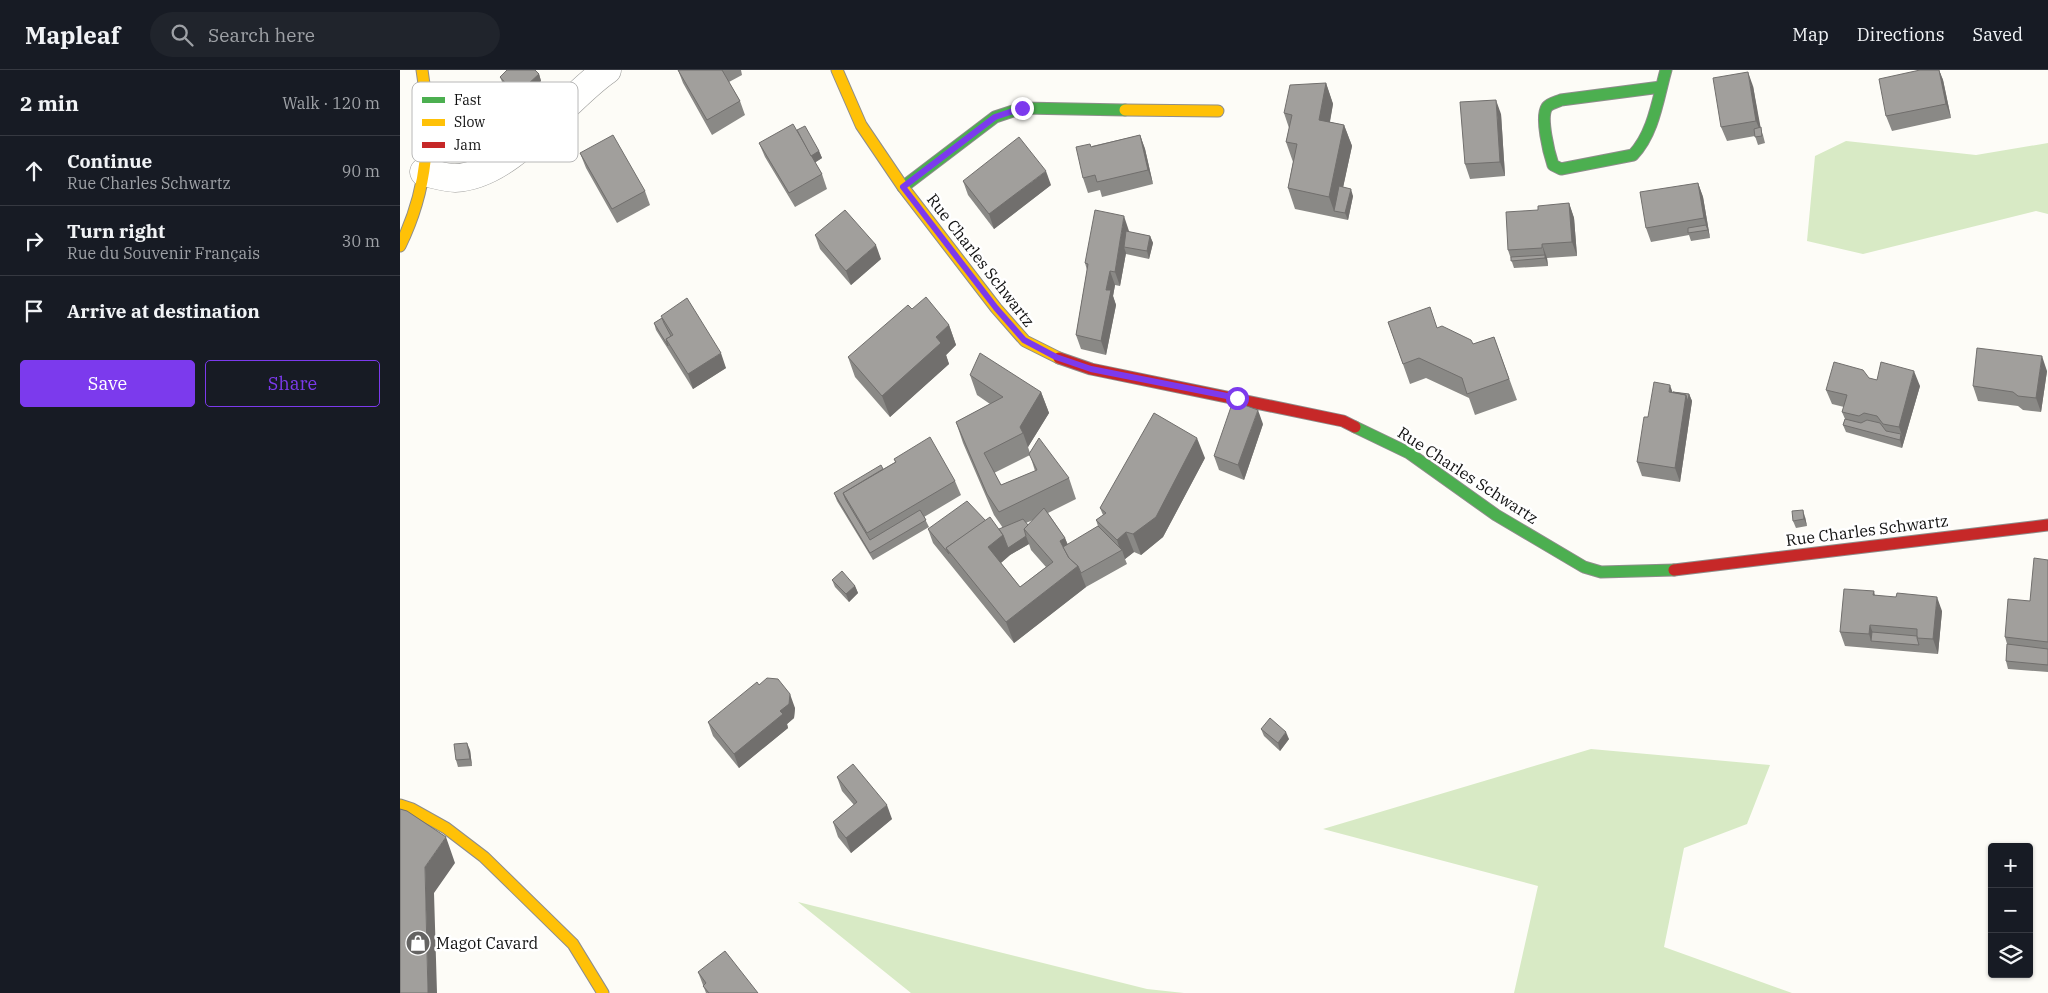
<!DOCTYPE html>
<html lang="en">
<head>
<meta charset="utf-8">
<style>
  :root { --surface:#171b24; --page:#20242c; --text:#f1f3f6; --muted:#9ea1a6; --line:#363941; --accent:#7c3aed }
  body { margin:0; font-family:"IBM Plex Serif",serif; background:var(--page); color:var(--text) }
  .controls { position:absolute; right:15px; bottom:15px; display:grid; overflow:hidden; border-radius:5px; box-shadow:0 1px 4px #0004 }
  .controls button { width:45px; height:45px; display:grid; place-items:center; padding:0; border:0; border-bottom:1px solid var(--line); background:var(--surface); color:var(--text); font:25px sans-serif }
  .stop { position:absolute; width:15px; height:15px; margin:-11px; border:4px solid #7c3aed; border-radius:50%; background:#fff }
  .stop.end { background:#7c3aed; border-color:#fff; box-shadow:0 1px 5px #0008 }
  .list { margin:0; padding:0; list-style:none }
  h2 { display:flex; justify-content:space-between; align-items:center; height:65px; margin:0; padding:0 20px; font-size:21px }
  h2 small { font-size:16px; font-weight:400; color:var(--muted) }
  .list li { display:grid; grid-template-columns:32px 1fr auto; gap:15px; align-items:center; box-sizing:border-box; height:70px; padding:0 20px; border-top:1px solid var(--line) }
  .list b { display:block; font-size:19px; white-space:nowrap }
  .list p { margin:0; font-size:16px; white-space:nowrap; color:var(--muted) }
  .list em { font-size:16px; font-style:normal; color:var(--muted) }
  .actions { display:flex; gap:10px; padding:15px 20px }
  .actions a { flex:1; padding:11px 0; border:1px solid var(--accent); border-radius:5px; text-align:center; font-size:18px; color:var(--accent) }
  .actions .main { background:var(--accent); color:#fff }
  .icon { flex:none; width:28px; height:28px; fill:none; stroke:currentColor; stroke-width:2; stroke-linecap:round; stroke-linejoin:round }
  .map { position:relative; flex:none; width:1648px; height:923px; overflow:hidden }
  header { display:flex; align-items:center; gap:30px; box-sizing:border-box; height:70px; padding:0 25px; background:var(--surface); border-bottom:1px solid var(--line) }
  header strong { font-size:24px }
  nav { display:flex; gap:28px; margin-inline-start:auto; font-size:18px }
  .search { width:350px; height:45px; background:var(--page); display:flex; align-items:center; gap:12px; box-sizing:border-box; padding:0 18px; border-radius:28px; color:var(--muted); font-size:19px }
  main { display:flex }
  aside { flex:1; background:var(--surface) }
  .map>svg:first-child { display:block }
  .forest { fill:#d8eac5 }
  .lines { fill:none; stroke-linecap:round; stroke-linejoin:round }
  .street-casing { stroke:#979795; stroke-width:29 }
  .fast-casing { stroke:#8e8d8b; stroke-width:13 }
  .slow-casing { stroke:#8e8d8b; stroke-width:13 }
  .jam-casing { stroke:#8e8d8b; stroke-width:13 }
  .street { stroke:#fffffe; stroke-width:28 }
  .fast { stroke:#4caf50; stroke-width:11 }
  .slow { stroke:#ffc107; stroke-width:11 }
  .jam { stroke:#c62828; stroke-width:11 }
  .wall { fill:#8a8986; fill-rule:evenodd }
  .shaded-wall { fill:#716f6d }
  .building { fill:#a19f9c; stroke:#716f6d }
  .route { stroke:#7c3aed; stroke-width:6 }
  .labels { text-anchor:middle; stroke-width:5; stroke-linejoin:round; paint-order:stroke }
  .street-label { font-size:16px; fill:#111; stroke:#fff }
  .poi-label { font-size:16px; fill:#111; stroke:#fff; text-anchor:start }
  .key { fill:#fff; stroke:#b8b8b8; stroke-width:1 }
  .key-label { font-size:14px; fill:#111 }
</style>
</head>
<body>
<header>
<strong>Mapleaf</strong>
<div class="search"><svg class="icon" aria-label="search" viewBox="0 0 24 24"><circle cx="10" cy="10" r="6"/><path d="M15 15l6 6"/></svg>Search here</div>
<nav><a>Map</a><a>Directions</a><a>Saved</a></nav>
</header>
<main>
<aside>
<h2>2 min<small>Walk · 120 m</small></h2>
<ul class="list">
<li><svg class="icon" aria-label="ahead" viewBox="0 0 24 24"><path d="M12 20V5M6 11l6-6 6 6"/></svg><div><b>Continue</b><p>Rue Charles Schwartz</p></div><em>90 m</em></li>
<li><svg class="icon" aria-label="right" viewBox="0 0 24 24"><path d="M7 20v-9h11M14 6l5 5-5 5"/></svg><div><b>Turn right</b><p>Rue du Souvenir Français</p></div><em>30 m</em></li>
<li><svg class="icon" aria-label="arrive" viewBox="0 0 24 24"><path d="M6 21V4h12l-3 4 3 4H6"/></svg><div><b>Arrive at destination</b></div></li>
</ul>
<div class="actions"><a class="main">Save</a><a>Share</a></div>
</aside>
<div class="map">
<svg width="1648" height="923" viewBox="0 0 1648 923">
  <rect width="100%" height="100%" fill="#fdfcf7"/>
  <g class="forest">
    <path d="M1446,71l130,14 72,-12v71l-12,-3 -173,43 -56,-13 8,-85z"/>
    <path d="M1191,679l179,16 -23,59 -63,24 -20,99 128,46h-278l24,-107 -215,-57z"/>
    <path d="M398,832l349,87 37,4h-273z"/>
  </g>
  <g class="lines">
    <defs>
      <path id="street" d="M24,102c10,2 21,6 31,6 57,-2 107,-77 152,-108"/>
      <g id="fast">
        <path d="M1261,17l-100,13c-4,2 -11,3 -14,7 -7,10 2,46 6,58l8,4 72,-14c21,-22 25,-57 33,-85"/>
        <path d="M503,117l92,-70 27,-9 103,2"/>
        <path d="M955,357l54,26 87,62 88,52 17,5 73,-2"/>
      </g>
      <g id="slow">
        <path d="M437,0l24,55 42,62 93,121 29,33 34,17"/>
        <path d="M725,40l93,1"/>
        <path d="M0,176c28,-57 32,-114 22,-176"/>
        <path d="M0,735l12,4 34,19 38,29 89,87 30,49"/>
      </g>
      <g id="jam">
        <path d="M659,288l32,11 252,52 12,6"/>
        <path d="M1274,500l374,-45"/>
      </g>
    </defs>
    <use href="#street" class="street-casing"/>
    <use href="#fast" class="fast-casing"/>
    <use href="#slow" class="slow-casing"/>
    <use href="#jam" class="jam-casing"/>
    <use href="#street" class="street"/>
    <use href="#fast" class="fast"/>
    <use href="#slow" class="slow"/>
    <use href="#jam" class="jam"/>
  </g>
  <g class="wall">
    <path d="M278,0h63l1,5 -13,7 11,19 5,14 -33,20 -29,-52z"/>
    <path d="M1520,0h19l4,10 8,38 -59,13 -6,-15z"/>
    <path d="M139,4l2,7 -22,21 -16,-18 -3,-7z"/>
    <path d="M926,13l7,21 -3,18 14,3 8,21 -9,41 10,9 -5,24 -53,-11 -7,-21 5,-26 -7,-20 3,-14 -5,-15z"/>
    <path d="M1353,16l7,42 3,7 2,8 -7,2 -3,-9 -28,5 -6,-14z"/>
    <path d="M1101,44l4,62 -35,3 -5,-15z"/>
    <path d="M397,60l22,21 3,7 -7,4 7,12 5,15 -32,18 -30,-50 -6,-14z"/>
    <path d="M740,65l5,14 8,35 -51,13 -2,-7 -12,3 -5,-15 9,-32z"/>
    <path d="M180,83l65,38 5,14 -33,18 -31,-55z"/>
    <path d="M563,111l88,4 -57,44 -26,-34z"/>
    <path d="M1298,113l5,14 7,41 -19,3 -2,-6 -38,7 -5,-14z"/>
    <path d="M1169,133l5,15 3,38 -30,2 1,8 -34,2 -6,-18 30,-40z"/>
    <path d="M729,161v1l21,4 3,7 -4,16 -23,-5v-1l-6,33 -5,-1 -2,11 3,9 -10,50 -25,-6 -5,-14 11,-65 -2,-7z"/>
    <path d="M415,165l66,24 -30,26 -31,-36z"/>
    <path d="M512,239l37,16 7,20 -10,10 3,9 -59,53 -35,-40 -7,-20z"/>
    <path d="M262,248l64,50 -33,21 -37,-59 -2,-7z"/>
    <path d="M988,252l49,6 36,16 21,-7 23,63 -42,15 -6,-17 -43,-20 -16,6z"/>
    <path d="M1647,301l-6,41 -18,-2 -5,-4 -40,-5 -5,-15z"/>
    <path d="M570,305l71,17 8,21 -21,34 2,6 39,25 7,21 -28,14 17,25 3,7 30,-19 -2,-6 7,-5 -3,-7 105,-50 -42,79 -22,18 -7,-3 -9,7 2,5 -41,23 -72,56 -81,-100 -5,-14 58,-8 13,8 4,-1 -9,-13 -31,-72 -7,-21 34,-18 -13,-9zM630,385l5,16 -34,14 -7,-12zM633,450l-5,5 -2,-2zM629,474l2,6 15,17 -26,20 -19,-24 9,-8z"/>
    <path d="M1469,308l8,2 43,6 -18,62 -56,-16 -3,-7 2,-6 -3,-7 2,-5 -12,-3 -6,-14z"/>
    <path d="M1273,322l16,2 3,7 -12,81 -38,-6 -5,-14 11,-45z"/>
    <path d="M863,354l-19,56 -25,-10 -5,-14z"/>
    <path d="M494,389l61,22 6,14 -37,22 5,10 -56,33 -36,-59 -3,-8 49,-24 12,-7z"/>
    <path d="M1405,447l2,9 -11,2 -3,-7z"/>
    <path d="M1648,490v112l-40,-3 -2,-8 1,-17 -2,-7 25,-36z"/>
    <path d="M432,510l23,6 3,7 -9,9 -14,-15z"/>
    <path d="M1474,521l1,4 67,16 -4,43 -93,-8 -5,-14z"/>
    <path d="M359,615l36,23 -1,10 -7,6 1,4 -49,40 -26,-32 -5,-14z"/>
    <path d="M861,659l28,10 -9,12 -16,-15z"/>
    <path d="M70,680l2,16 -14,1 -2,-7z"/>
    <path d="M437,707l55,42 -41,34 -13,-16 -5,-15 21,-17 -12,-14z"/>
    <path d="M298,902l60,21h-52z"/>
  </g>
  <g class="shaded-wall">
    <path d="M1539,0l4,10 8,38 -5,-14z"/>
    <path d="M1348,2l5,14 9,49 -6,-14z"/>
    <path d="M139,4l2,7 -22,21 -3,-7z"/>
    <path d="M926,13l7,21 -7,37 -7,-21z"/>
    <path d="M1096,30l5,14 4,62 -5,-14z"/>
    <path d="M944,55l8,21 -14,65h-4l-5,-14z"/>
    <path d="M740,65l5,14 8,35 -5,-14z"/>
    <path d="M419,81l3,7 -9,6 -3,-8z"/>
    <path d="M646,101l5,14 -57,44 -5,-15z"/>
    <path d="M1298,113l5,14 7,41 -6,-20z"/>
    <path d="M951,119l2,7 -5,24 -3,-7z"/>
    <path d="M1169,133l5,15 3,38 -5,-14z"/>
    <path d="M724,146l5,15 -2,16h-3l2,6 -6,33 -5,-14z"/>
    <path d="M750,166l3,7 -4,16 -2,-8z"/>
    <path d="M1142,174l5,14 1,8 -3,-8z"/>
    <path d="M476,175l5,14 -30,26 -5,-14z"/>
    <path d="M710,201l5,14 -2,11 3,9 -10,50 -5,-14 5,-51z"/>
    <path d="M549,255l7,20 -10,10 3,9 -59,53 -8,-21 54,-59z"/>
    <path d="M321,283l5,15 -33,21 -5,-15z"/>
    <path d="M1642,286l5,15 -6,41 -5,-14z"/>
    <path d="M1514,301l6,15 -16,55 -5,-14z"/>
    <path d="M1270,315l5,14 -6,-7z"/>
    <path d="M641,322l8,21 -21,34 -5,-14 -3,-6z"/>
    <path d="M1289,324l3,7 -12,81 -5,-14 11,-73z"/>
    <path d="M858,340l5,14 -19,56 -6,-15z"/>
    <path d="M1501,364l3,7 -2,7 -2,-8z"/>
    <path d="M797,368l8,20 -42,79 -22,18 -8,-21z"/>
    <path d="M1403,440l2,7 2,9 -3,-7z"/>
    <path d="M726,462l8,20 -9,7 -3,-9h-2l-3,-10z"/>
    <path d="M603,465l23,1 3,8 -19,11 -14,12 -8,-20z"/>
    <path d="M665,468l8,21 -4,2 -9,-20z"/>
    <path d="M678,496l8,21 -72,56 -8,-21z"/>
    <path d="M455,516l3,7 -9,9 -3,-8z"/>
    <path d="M1537,527l5,14 -4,43 -5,-15z"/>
    <path d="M1470,555l5,14 -4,2 -2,-7z"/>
    <path d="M390,624l5,14 -1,10 -7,6 1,4 -49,40 -5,-14 46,-43z"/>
    <path d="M886,662l3,7 -9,12 -2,-8z"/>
    <path d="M67,673l3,7 2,16 -2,-7z"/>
    <path d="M487,735l5,14 -41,34 -5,-15z"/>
    <path d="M46,767l9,26 -21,30 3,100h-9l-3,-126z"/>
  </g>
  <g class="building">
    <path d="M107,0h28l4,4 -23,21 -16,-18z"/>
    <path d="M278,0h44l18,31 -33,19z"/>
    <path d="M1520,0h19l7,34 -60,12 -7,-37z"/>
    <path d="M1348,2l8,49 -35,6 -8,-49z"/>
    <path d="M926,13l-7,37 25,5 -15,72 -41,-9 9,-44 -11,-2 6,-27 -8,-2 6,-28z"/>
    <path d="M1096,30l4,62 -35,2 -5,-62z"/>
    <path d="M393,54l29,50 -33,19 -30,-50z"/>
    <path d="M405,56l14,25 -8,5 -14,-26z"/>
    <path d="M1361,57l1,9 -7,1 -1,-8z"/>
    <path d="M213,65l32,56 -33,18 -32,-56z"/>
    <path d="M740,65l8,35 -51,12 -2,-7 -12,3 -7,-31 14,-3 1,3z"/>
    <path d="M619,67l27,34 -57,43 -26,-33z"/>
    <path d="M1298,113l6,35 -58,10 -6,-36z"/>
    <path d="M939,116l12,3 -6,24 -11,-2z"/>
    <path d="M1169,133l3,39 -30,2v4l-34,2 -2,-38 32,-2v-4z"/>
    <path d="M445,140l31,35 -30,26 -31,-36z"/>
    <path d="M695,140l29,6 -9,56 -5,-1 -4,19h5l-10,51 -25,-6 12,-71 -3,-1z"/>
    <path d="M1306,155l2,5 -20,3v-5z"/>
    <path d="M726,161l24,5 -3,15 -23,-4z"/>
    <path d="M1145,185v3l-34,3v-4z"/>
    <path d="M526,227l23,28 -13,12 5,6 -59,53 -34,-39 60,-52 4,4z"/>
    <path d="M287,228l34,55 -33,21 -22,-35 7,-4 -12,-19z"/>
    <path d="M1030,237l7,21 5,-2 29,14 2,4 21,-7 15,42 -42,15 -5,-16 -43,-20 -16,6 -15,-42z"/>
    <path d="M262,248l2,5 7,13 -5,3 2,7 -14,-23z"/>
    <path d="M1577,278l65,8 -6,42 -18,-2 -5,-4 -40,-6z"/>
    <path d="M580,283l61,39 -21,35 3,6 -39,20 17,32 36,-15 -8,-16 10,-16 30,40 -70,34 -12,-18 -31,-72 47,-25 -33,-22z"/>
    <path d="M1434,292l29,8 6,8 8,2 4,-18 33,9 -15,56 -16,-3 -6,-8 -13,-3 -5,3 -17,-4 5,-17 -21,-5z"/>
    <path d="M1254,312l16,3 -1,7 17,3 -11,73 -38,-6 7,-45h4z"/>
    <path d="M1273,322l16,2 -1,8 -2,-7z"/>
    <path d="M833,331l25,9 -20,55 -24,-9z"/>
    <path d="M754,343l43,25 -41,79 -23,17 -7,-2 -9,8 -21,-20 10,-7 -6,-5z"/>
    <path d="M1445,349l16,4 6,-3 13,3 6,8 15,3 -1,6 -57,-15z"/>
    <path d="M530,367l25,44 -88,52 -24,-40 53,-31 -2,-3z"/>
    <path d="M481,395l2,4 -40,24 3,7 24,40 50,-30 6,10 -56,33 -36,-60z"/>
    <path d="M567,431l19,20 -40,27 3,6 -21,-25z"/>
    <path d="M644,438l21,30 -5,3 9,17 9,8 -72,56 -60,-74 44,-31 13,18 -15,12 32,40 33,-25 -29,-33z"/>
    <path d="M1403,440l1,9 -11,2 -1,-10z"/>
    <path d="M623,449l5,6 -4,4 2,7 -18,12 -5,-13 -4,-6z"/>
    <path d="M698,456l24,24 -41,23 -3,-7 -9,-8 -6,-11z"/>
    <path d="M1634,488l14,2v82l-43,-5 3,-38 22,2z"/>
    <path d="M442,501l13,15 -9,8 -14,-14z"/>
    <path d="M1444,519l30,2 -1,4 23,2 1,-4 40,4 -4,42 -16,-1v-9l-47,-4 -1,9 -29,-2z"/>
    <path d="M1472,562l45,4v2l2,7 -48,-4z"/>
    <path d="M1607,574l41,5v16l-42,-4z"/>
    <path d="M367,608l11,1 12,15 -1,10 -9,7 3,3 -49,40 -26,-32 49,-40 2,3z"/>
    <path d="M870,648l16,14 -8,11 -17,-14z"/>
    <path d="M67,673l3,16 -14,1 -2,-16z"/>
    <path d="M453,694l34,41 -41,33 -13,-16 24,-20 -20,-25z"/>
    <path d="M0,739l7,2 39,26 -21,30 3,126h-28z"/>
    <path d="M325,881l33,42h-49l-6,-7 3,-3 -8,-11z"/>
  </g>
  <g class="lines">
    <path class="route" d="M622,38l-27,9 -92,70 93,121 28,32 32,17 35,12 146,29"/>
  </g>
  <defs>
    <symbol id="shop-disc" viewBox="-11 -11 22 22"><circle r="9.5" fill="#646362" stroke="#fff"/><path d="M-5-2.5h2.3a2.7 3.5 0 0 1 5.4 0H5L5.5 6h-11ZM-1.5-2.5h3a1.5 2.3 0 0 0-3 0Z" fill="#fff"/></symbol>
  </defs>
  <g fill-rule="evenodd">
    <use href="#shop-disc" x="4" y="859" width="28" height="28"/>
  </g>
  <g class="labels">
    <g class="street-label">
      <text transform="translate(581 190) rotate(52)" y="6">Rue Charles Schwartz</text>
      <text transform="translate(1068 405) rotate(33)" y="6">Rue Charles Schwartz</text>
      <text transform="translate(1467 460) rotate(-7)" y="6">Rue Charles Schwartz</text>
    </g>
    <g class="poi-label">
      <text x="36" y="879">Magot Cavard</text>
    </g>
  </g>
  <rect x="12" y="12" width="166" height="80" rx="8" class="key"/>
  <rect x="22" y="27" width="23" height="6" fill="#4caf50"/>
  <rect x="22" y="49" width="23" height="7" fill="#ffc107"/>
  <rect x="22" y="72" width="23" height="6" fill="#c62828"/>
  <g class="key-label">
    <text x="54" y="35">Fast</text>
    <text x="54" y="57">Slow</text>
    <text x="54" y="80">Jam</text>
  </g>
</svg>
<div class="controls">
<button>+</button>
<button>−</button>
<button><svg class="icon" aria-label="layers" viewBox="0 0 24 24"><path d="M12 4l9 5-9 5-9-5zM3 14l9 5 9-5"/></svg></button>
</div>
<div class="stop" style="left:837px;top:328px"></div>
<div class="stop end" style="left:622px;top:38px"></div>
</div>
</main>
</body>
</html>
